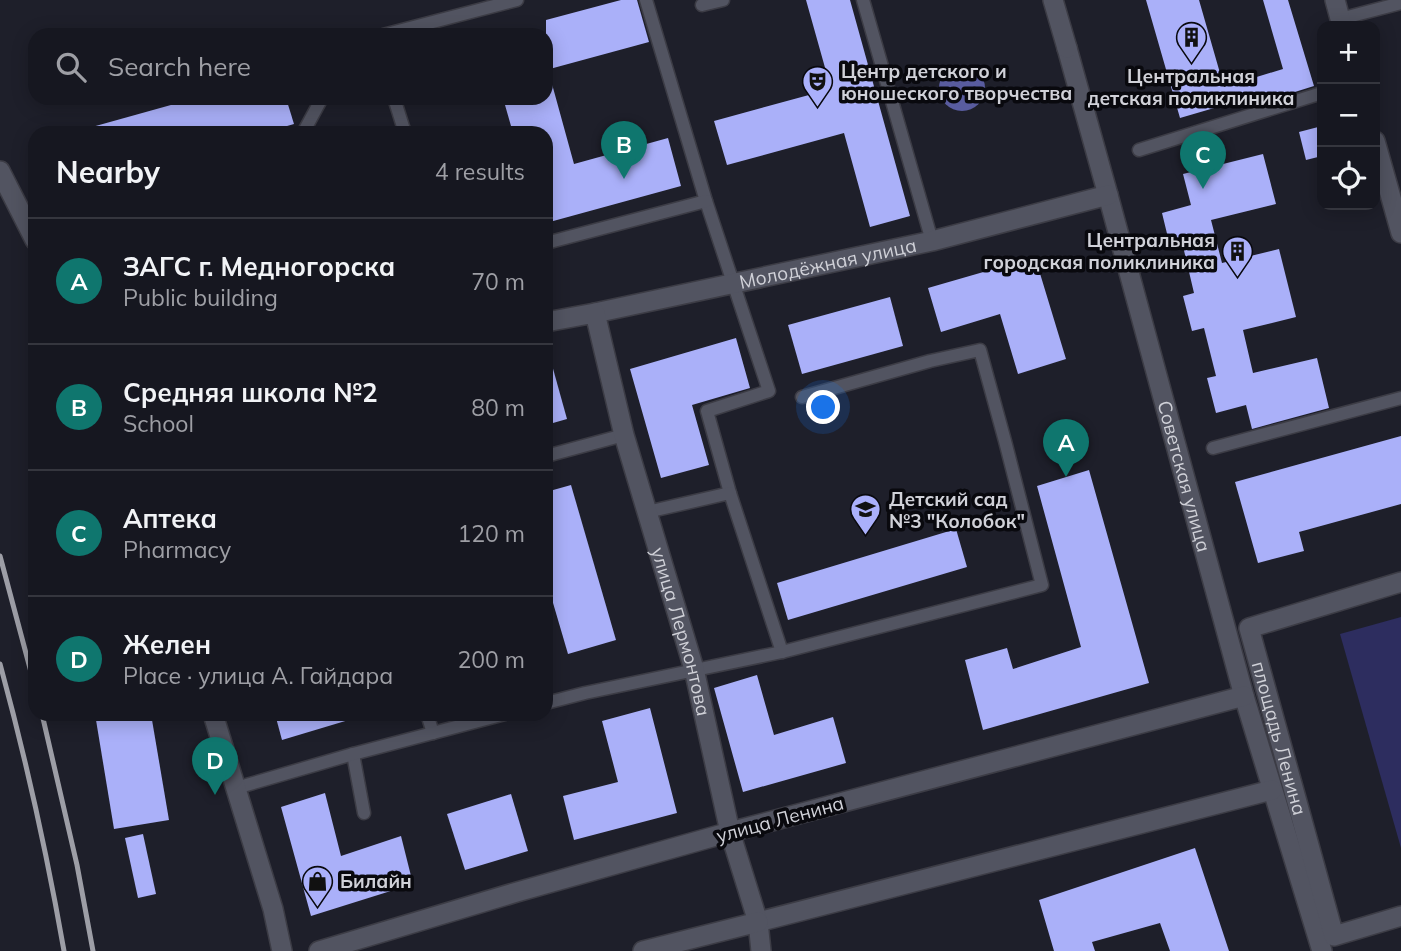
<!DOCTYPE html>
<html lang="en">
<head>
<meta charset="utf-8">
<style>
  :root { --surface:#161720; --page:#23242d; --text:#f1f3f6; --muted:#9e9fa5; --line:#35363e; --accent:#0f766e }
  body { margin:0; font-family:Mulish,sans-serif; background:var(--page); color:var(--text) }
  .controls { position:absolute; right:21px; top:21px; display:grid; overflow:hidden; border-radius:14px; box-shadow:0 4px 18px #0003 }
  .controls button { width:63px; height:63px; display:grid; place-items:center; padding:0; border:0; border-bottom:2px solid var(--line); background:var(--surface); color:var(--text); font:35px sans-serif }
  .you { position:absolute; left:824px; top:408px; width:24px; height:24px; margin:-18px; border:5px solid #fff; border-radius:50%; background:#1a73e8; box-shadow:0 0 0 10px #1a73e833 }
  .badge { display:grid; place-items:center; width:46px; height:46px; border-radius:50%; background:var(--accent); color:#fff; font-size:23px; font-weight:700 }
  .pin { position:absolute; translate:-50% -58px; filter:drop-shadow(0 2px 4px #0008) }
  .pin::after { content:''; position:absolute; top:37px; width:24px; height:21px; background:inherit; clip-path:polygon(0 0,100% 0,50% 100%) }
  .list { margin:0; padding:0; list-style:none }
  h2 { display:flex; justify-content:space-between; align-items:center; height:91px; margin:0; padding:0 28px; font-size:30px }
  h2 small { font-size:23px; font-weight:400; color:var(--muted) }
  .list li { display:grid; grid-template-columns:46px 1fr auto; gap:21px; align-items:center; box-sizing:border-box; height:126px; padding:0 28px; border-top:2px solid var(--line) }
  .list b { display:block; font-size:26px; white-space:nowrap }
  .list p { margin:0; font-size:23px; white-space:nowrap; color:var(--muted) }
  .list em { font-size:23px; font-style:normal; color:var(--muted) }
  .icon { flex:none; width:38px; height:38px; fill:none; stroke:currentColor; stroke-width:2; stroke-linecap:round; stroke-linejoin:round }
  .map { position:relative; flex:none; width:1401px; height:951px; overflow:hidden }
  .search { position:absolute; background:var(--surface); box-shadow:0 4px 18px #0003; left:28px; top:28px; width:525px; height:77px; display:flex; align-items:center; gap:18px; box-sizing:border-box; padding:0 24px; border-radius:21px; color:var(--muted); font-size:26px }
  .panel { position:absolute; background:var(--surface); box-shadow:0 4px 18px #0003; left:28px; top:126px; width:525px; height:595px; border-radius:21px }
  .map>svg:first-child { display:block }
  .green { fill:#2d2d5f }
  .water { fill:#595c9f }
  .building { fill:#aab0f9 }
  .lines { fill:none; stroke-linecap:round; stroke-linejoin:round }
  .service-casing { stroke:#3c3c45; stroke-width:15 }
  .pedestrian-casing { stroke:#3c3c45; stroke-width:22 }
  .minor-casing { stroke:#3c3c45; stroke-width:22 }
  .tertiary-casing { stroke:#3c3c45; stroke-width:22 }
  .service { stroke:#525461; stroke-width:12 }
  .pedestrian { stroke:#525461; stroke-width:19 }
  .minor { stroke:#525461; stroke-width:19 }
  .tertiary { stroke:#525461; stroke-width:19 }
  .rail { stroke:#9d9ea6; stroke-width:5 }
  .labels { text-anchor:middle; stroke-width:7; stroke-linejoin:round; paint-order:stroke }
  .poi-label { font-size:19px; font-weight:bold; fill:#d0d1d8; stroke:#09090e; text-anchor:start }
  .street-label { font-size:19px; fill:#d0d1d8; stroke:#09090e }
</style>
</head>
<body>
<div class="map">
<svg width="1401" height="951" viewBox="0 0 1401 951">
  <rect width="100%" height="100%" fill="#1e1f2a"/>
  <path class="green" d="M1401,617v231l-61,-214z"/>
  <circle class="water" cx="962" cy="88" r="23"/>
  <g class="building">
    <path d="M621,0h16l12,42 -103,28v-50z"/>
    <path d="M806,0h44l60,216 -40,11 -26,-94 -117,32 -13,-44 117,-32z"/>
    <path d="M1146,0h53l25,87 59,-18 -20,-69h25l26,86 -67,21 -2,-8 -65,19z"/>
    <path d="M552,84l22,80 94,-26 13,48 -135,37v-90h-33l-10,-35h43v-13z"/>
    <path d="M196,98h90l8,26 -31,9h-171v-6z"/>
    <path d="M1322,126v30l-16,4 -7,-28z"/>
    <path d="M1263,154l13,50 -65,16 11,43 57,-14 17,68 -53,13 10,43 64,-15 12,50 -77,21 -6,-24 -30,8 -9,-35 9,-2 -12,-48 -12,3 -9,-35 11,-3 -12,-51 -12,4 -8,-33 29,-8 -8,-31z"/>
    <path d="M1035,257l31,102 -48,15 -18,-60 -59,18 -13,-44z"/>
    <path d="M890,297l13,49 -101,28 -14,-49z"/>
    <path d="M736,338l14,50 -58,17 17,60 -48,13 -31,-109z"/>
    <path d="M552,365l15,54 -21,6v-59z"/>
    <path d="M1401,436v68l-102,28 5,19 -46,12 -23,-81z"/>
    <path d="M1089,470l60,213 -166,47 -18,-70 42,-12 6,21 68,-22 -44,-161z"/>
    <path d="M571,485l45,155 -48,14 -22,-75v-87z"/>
    <path d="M956,529l11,38 -179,53 -11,-37z"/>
    <path d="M757,675l17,60 59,-18 13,46 -103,29 -29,-104z"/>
    <path d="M650,708l27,105 -103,27 -11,-44 55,-14 -16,-61z"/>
    <path d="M130,714h21l18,106 -55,9 -18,-109z"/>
    <path d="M275,714h76l1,5 -70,21z"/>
    <path d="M325,793l16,63 60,-20 12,48 -102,32 -30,-109z"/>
    <path d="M511,794l17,57 -63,19 -18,-56z"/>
    <path d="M143,834l13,60 -18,4 -13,-60z"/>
    <path d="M1195,848l34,103h-59l-10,-28 -68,19 3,9h-41l-15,-51z"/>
  </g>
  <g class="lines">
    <defs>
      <g id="service">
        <path d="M646,0l60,201 63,190 -62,20 23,82"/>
        <path d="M863,0l69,241"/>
        <path d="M702,5l21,-5"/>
        <path d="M1340,19l61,-16"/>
        <path d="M383,35l134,-35"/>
        <path d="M394,98l11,35"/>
        <path d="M303,133l19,-35"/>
        <path d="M1139,150l183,-57"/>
        <path d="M546,243l160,-42"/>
        <path d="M1213,448l188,-50"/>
        <path d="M546,456l78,-21"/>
        <path d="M647,512l83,-19 52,159"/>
        <path d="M546,703l39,-10 197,-41 260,-67 -37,-144 -25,-91 -50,11 -128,36"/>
        <path d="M427,714l6,19"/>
        <path d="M353,754l11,59"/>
        <path d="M236,788l117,-34 152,-40"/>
      </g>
      <g id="pedestrian">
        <path id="s1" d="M1067,48l41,147 136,501 78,255"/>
        <path id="s2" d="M595,313l337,-72 176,-46"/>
        <path id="s3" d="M1401,582l-152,46 85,308 67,-20"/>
        <path d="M730,832l514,-136"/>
        <path d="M758,922l514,-132"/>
      </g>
      <g id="minor">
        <path d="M1053,0l14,48"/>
        <path d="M1335,0l7,26"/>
        <path d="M1375,141l26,92"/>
        <path id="s4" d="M546,322l49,-9 29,122 70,234 36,163 28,90 3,29"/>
        <path d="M319,951l198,-59 213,-60"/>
        <path d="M643,951l115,-29"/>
      </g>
      <g id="tertiary">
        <path d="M0,171l35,69"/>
        <path d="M213,714l60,195 9,42"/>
      </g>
    </defs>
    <use href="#service" class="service-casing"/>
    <use href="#pedestrian" class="pedestrian-casing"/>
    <use href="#minor" class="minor-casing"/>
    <use href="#tertiary" class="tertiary-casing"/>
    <use href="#service" class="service"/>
    <use href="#pedestrian" class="pedestrian"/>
    <use href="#minor" class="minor"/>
    <use href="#tertiary" class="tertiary"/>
    <g class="rail">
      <path d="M0,556l35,131"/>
      <path d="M0,664c26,95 47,190 64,287"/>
      <path d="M42,714l35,151 16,86"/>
    </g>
  </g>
  <defs>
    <symbol id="building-pin" viewBox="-11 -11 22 30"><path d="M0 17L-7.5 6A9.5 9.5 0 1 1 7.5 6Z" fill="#aab0fb" stroke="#09090e"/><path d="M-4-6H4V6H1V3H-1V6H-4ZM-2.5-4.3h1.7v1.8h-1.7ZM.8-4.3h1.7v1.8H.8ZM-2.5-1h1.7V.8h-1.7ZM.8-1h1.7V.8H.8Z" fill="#111"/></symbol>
    <symbol id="theatre-pin" viewBox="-11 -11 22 30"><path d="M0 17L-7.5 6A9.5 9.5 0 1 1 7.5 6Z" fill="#aab0fb" stroke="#09090e"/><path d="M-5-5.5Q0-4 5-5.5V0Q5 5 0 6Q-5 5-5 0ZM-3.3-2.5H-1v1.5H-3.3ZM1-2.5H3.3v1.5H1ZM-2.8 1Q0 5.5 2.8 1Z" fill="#111"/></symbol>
    <symbol id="school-pin" viewBox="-11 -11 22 30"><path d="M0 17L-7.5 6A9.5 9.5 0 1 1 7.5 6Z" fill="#aab0fb" stroke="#09090e"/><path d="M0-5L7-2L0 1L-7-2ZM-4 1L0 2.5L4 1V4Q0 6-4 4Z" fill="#111"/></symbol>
    <symbol id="shop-pin" viewBox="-11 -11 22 30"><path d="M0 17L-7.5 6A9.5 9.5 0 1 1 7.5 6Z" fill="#aab0fb" stroke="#09090e"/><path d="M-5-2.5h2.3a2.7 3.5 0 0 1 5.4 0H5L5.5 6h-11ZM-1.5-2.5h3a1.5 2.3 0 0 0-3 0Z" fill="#111"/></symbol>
  </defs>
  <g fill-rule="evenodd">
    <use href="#building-pin" x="1174" y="20" width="35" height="47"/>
    <use href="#theatre-pin" x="800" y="64" width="35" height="47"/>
    <use href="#building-pin" x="1220" y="234" width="35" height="47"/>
    <use href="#school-pin" x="848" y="492" width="35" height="47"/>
    <use href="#shop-pin" x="300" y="864" width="35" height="47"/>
  </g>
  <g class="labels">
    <g class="poi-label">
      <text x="841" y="78">Центр детского и<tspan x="841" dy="22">юношеского творчества</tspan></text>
      <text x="1191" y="83" text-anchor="middle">Центральная<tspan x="1191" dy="22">детская поликлиника</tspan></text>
      <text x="1215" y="247" text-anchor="end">Центральная<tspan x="1215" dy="22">городская поликлиника</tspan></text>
      <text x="889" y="506">Детский сад<tspan x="889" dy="22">№3 "Колобок"</tspan></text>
      <text x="340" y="888">Билайн</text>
    </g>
    <g class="street-label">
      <text dy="7" stroke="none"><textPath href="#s2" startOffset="238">Молодёжная улица</textPath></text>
      <text dy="7" stroke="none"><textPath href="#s1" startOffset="444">Советская улица</textPath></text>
      <text dy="7" stroke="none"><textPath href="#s4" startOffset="380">улица Лермонтова</textPath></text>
      <text dy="7" stroke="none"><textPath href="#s3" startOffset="273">площадь Ленина</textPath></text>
      <text transform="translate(780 819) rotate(-15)" y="7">улица Ленина</text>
    </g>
  </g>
</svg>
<div class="controls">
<button>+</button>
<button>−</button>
<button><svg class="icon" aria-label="locate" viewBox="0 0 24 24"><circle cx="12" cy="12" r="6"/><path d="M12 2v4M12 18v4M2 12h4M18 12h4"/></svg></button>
</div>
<div class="you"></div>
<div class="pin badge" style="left:1066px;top:477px">A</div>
<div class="pin badge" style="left:624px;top:179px">B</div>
<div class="pin badge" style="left:1203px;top:189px">C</div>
<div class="pin badge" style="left:215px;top:795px">D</div>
<div class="search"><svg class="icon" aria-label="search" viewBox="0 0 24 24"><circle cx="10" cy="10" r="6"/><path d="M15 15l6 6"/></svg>Search here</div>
<section class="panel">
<h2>Nearby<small>4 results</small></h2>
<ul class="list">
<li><span class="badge">A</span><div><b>ЗАГС г. Медногорска</b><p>Public building</p></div><em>70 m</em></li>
<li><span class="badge">B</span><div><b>Средняя школа №2</b><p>School</p></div><em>80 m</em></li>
<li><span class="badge">C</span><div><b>Аптека</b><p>Pharmacy</p></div><em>120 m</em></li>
<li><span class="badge">D</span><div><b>Желен</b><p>Place · улица А. Гайдара</p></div><em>200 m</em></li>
</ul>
</section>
</div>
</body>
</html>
